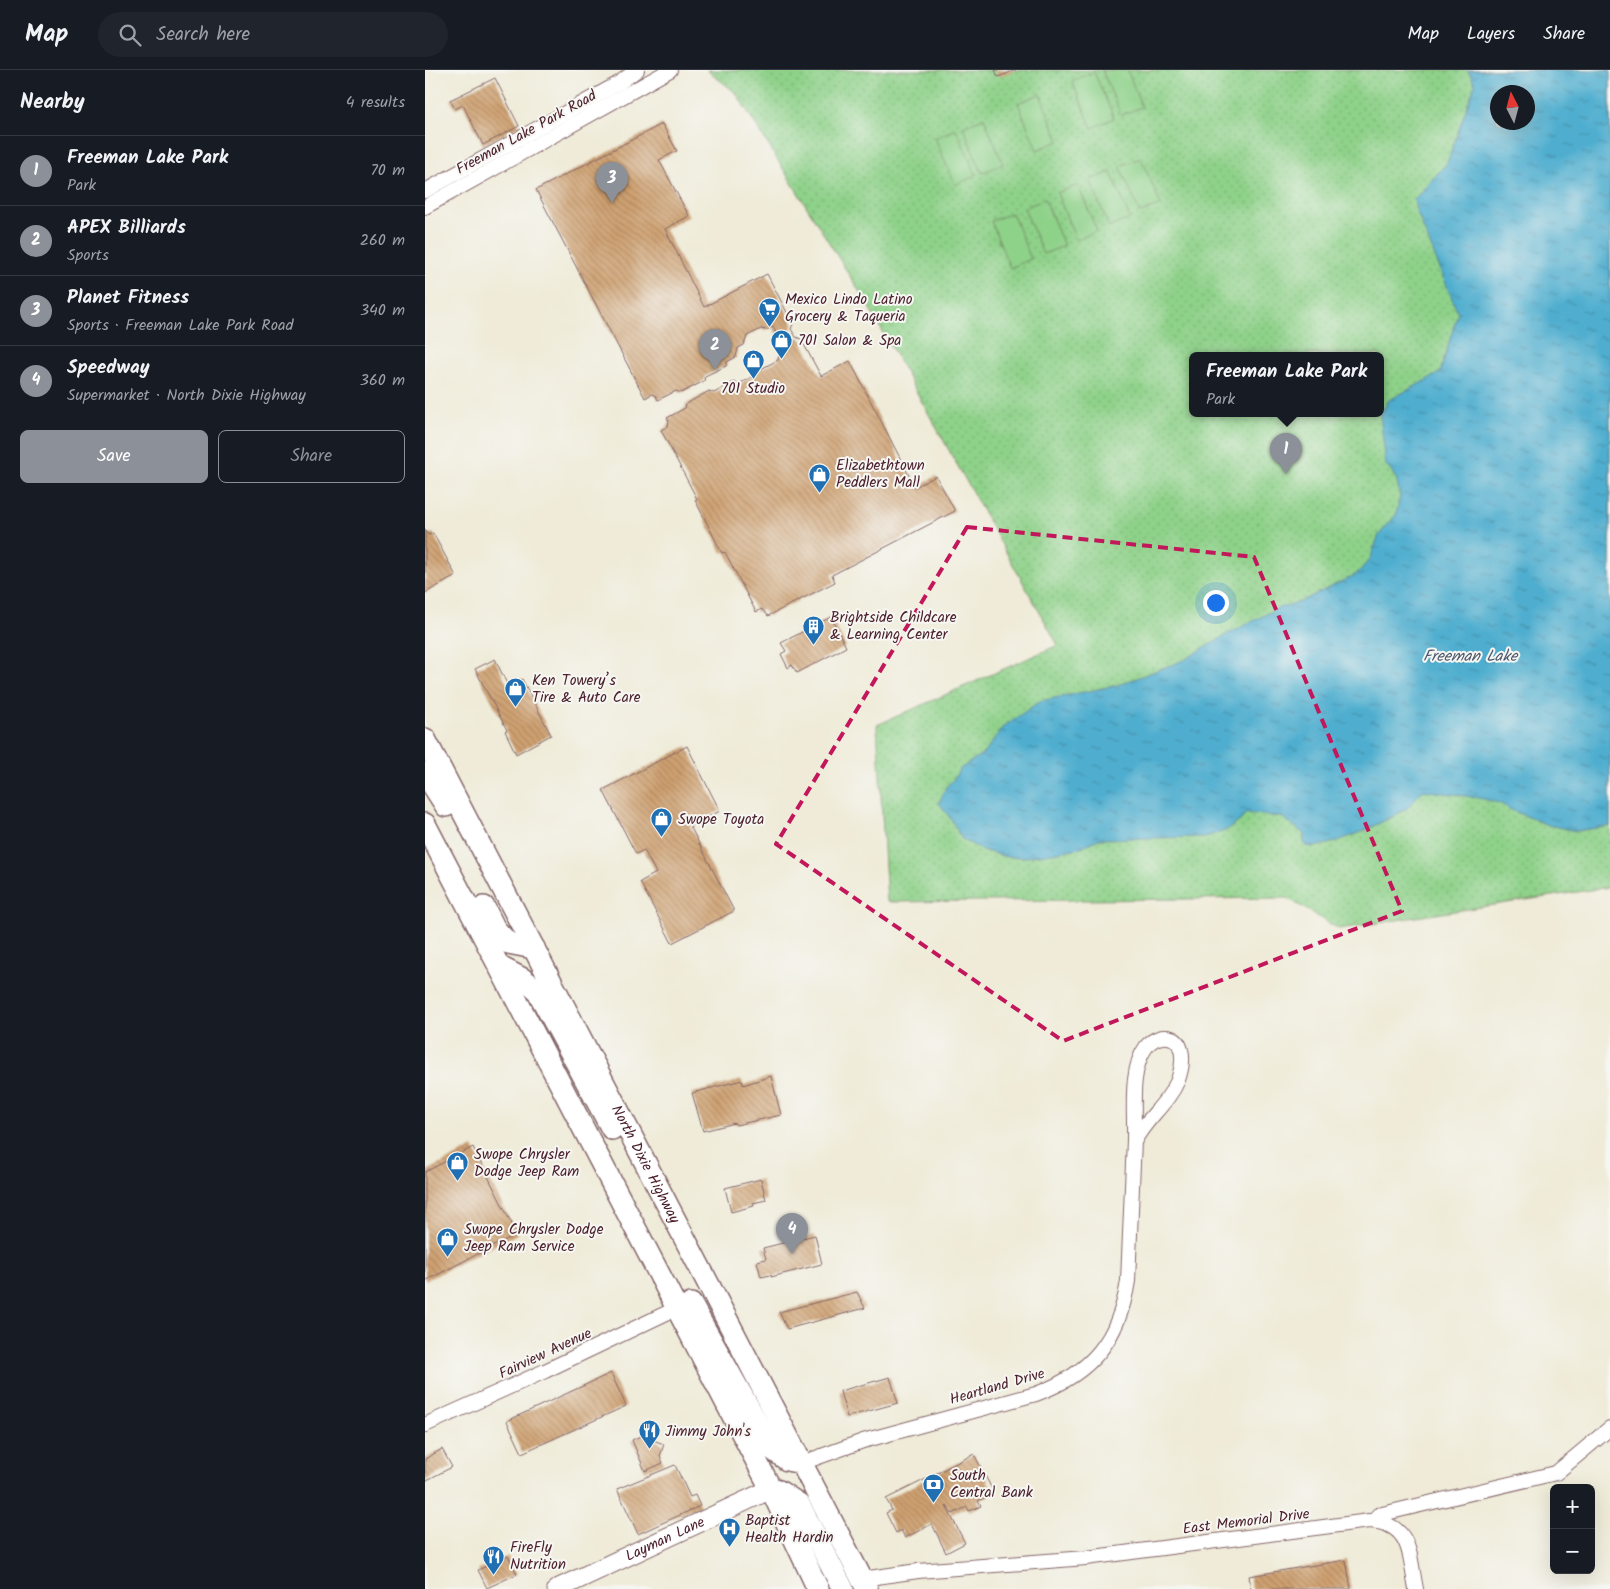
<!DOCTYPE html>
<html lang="en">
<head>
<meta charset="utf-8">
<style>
  :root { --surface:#171b24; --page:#20242c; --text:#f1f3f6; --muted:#9ea1a6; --line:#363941; --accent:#8c9099 }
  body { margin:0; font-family:Kalam,sans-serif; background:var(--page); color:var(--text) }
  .controls { position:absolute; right:15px; bottom:15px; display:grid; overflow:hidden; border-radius:8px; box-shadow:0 5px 20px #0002 }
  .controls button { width:45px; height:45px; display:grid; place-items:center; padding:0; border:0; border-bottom:1px solid var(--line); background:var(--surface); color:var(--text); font:25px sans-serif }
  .compass { position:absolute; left:1065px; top:15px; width:45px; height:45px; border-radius:50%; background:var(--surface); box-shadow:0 5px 20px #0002; rotate:354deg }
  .you { position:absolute; left:790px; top:532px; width:18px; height:18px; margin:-12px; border:4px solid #fff; border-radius:50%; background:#1a73e8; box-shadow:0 0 0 8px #1a73e833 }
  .badge { display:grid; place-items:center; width:32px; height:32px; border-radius:50%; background:var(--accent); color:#fff; font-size:16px; font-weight:700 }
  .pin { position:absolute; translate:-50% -41px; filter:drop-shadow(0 1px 2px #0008) }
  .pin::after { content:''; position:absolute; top:26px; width:18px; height:15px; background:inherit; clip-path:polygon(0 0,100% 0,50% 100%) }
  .popup { position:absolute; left:764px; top:282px; width:195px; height:65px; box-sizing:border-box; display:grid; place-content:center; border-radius:8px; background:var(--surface); filter:drop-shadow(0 1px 4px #0005); font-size:16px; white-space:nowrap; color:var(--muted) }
  .popup b { font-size:19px; color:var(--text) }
  .popup::after { content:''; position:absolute; left:50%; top:100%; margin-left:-10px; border:10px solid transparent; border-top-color:var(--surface) }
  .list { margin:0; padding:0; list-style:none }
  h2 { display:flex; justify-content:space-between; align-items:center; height:65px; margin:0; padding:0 20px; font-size:21px }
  h2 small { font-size:16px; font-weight:400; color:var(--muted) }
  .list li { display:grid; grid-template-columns:32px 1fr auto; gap:15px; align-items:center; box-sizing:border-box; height:70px; padding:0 20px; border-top:1px solid var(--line) }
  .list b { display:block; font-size:19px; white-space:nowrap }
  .list p { margin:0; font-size:16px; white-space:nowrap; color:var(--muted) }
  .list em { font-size:16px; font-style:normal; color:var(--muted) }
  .actions { display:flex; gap:10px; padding:15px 20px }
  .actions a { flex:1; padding:11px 0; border:1px solid var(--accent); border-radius:8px; text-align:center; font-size:18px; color:var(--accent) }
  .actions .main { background:var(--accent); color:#fff }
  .icon { flex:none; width:28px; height:28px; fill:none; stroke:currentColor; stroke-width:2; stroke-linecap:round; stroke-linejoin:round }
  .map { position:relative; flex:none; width:1185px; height:1519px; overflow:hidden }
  header { display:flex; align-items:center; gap:30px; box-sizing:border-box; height:70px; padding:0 25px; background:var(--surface); border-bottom:1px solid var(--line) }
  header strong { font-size:24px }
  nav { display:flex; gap:28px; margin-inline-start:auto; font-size:18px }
  .search { width:350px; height:45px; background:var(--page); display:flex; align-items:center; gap:12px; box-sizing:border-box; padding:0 18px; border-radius:28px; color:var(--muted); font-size:19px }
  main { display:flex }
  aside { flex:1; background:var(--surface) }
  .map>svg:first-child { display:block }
  .grass { fill:url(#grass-dots); stroke:#6c785a; fill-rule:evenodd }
  .pitch { fill:#8ed189; stroke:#6c785a }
  .water { fill:url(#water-ripples); stroke:#4d667d; fill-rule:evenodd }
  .building { fill:url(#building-back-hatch) }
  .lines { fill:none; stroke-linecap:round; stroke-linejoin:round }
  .street-casing { stroke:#846668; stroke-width:16 }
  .secondary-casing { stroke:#846668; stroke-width:21 }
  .primary-casing { stroke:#846668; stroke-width:24 }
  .street { stroke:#fff; stroke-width:14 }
  .secondary { stroke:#fff; stroke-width:19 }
  .primary { stroke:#fff; stroke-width:21 }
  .marked { fill:none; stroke:#c2185b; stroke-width:4; stroke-dasharray:10 6; stroke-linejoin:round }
  .labels { text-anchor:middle; stroke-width:4; stroke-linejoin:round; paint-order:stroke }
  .street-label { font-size:15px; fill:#4a1f2b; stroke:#f6f6f2 }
  .poi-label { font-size:15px; fill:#4a1f2b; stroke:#f6f6f2; text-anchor:start }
  .water-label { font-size:16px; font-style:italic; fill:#4c586d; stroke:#f6f6f2 }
</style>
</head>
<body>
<header>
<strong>Map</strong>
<div class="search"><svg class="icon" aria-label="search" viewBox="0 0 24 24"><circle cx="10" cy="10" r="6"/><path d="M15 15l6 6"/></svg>Search here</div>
<nav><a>Map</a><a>Layers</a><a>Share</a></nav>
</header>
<main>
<aside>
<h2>Nearby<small>4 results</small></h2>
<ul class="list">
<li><span class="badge">1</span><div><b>Freeman Lake Park</b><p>Park</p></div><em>70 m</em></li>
<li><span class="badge">2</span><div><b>APEX Billiards</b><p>Sports</p></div><em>260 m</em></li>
<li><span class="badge">3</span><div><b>Planet Fitness</b><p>Sports · Freeman Lake Park Road</p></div><em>340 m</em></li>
<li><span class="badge">4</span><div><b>Speedway</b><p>Supermarket · North Dixie Highway</p></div><em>360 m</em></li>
</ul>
<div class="actions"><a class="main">Save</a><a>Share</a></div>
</aside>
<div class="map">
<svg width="1185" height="1519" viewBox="0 0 1185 1519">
  <defs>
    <pattern id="grass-dots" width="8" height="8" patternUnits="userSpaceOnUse" patternTransform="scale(1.25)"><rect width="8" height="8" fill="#8ed189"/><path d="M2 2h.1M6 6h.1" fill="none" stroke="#7cb376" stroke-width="1.8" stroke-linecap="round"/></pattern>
    <pattern id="water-ripples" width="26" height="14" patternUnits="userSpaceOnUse" patternTransform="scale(1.25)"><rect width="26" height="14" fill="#50aecf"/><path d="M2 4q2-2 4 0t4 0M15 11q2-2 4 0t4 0" fill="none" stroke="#448da8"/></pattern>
    <pattern id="building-back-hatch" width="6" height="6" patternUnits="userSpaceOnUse" patternTransform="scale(1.25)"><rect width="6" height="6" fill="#cfa171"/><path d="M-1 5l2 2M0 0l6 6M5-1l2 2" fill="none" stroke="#aa835d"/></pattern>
  </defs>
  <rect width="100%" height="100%" fill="#f6f6f2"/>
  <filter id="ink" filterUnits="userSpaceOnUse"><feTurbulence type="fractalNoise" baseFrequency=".02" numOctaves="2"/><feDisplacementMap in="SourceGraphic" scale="10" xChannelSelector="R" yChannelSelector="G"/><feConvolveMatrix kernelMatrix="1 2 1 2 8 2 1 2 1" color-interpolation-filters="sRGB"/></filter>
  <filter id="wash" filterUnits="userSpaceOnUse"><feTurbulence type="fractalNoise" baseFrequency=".0096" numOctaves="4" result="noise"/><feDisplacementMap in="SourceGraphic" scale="20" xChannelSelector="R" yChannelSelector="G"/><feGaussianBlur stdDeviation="1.12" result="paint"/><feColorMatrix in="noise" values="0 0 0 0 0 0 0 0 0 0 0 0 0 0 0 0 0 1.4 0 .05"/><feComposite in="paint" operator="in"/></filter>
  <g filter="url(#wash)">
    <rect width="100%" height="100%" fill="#efebd8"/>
    <path class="grass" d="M282,0h903v817l-271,42 -52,-31 -400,4 -10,-177 181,-80 -192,-343 -130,-209zM1072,22h30v30h-30zM767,285h188v58h-188z"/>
    <g class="pitch">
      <path d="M677,0h25l15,37 -21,8z"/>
      <path d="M669,2l20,46 -22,10 -20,-47z"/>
      <path d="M615,24l19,47 -22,9 -19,-47z"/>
      <path d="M559,48l19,46 -21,9 -19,-47z"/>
      <path d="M531,59l20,46 -21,10 -20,-47z"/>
      <path d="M716,88l20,47 -21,8 -20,-47z"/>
      <path d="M686,102l19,47 -21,8 -19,-47z"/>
      <path d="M653,115l19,46 -21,9 -19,-47z"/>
      <path d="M620,129l19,47 -21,8 -19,-46z"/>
      <path d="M587,143l19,46 -21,9 -19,-47z"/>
    </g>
    <path class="water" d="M1043,0h142v756l-34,5 -28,-6 -39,-16c-11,-12 -67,-15 -85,-19 -8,5 -11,14 -18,19 -20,12 -79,42 -100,37l-2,-3v-9l-22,-17 -36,-4 -5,7 -16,11 -20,6 -107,2 -19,9 -21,4 -32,5h-19l-25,-7 -20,-11 -11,-20 -12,-16 7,-16 7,-7 7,-11 25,-17 18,-25 37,-26 78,-16 66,-25 40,-24 35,-18 19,-10 22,-6 57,-28 13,-15 9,-24 17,-20 4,-19 -4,-18 -10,-13 -6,-50 9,-15 51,-27 18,-60 -42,-103 -2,-10 33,-37 28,-79zM1072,22h30v30h-30z"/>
    <g id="blocks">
      <g class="building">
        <path d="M570,0h21l-18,7z"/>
        <path d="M70,8l24,48 -36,19 -20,-40 -8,4 -5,-9z"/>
        <path d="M237,54l15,27 -18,9 30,56 -24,13 39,78 63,-33 26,50 -2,5 5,8 5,2 20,37 29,-15 65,126 21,-11 19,35 -123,64 3,7 -67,34 -6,-7 -6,3 -31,-60 -3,1 -27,-53 2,-1 -36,-69 7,-4 1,-5 -2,-3 18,-10 1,-4 23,-13 5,2 20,-11 4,2 18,-9 1,-4 21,-11 1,-4 7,-4 -13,-25 -7,3 -5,-1 -14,7 -3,9 -6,3 -2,9 -9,5 -1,4 -21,10 -1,5 -23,12 -5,-2 -18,9 -2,-4 -4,-2 -7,4 -109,-208z"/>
        <path d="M0,460l3,5 5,-2 23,43 -31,17z"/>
        <path d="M406,547l15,30 -49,26 -5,-8 -4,3 -7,-14 5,-3 -5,-8z"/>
        <path d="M70,589l13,27 14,-7 29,56 -35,19 -11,-23 2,-1 -32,-61z"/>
        <path d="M262,676l33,65 -30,15 44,85 -62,32 -32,-61 16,-9 -12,-23 -8,4 -33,-64z"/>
        <path d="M346,1006l10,39 -45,10 -1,-2 -32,8 -11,-38 50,-13 1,5z"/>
        <path d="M48,1077l44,87 -92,47v-109z"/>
        <path d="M336,1109l5,21 -13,3 1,3 -23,6 -6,-24z"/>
        <path d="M390,1165l7,29 -51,13v-2l-10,2 -4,-16 9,-2 -3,-11z"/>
        <path d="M432,1222l8,16 -78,21 -8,-17z"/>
        <path d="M186,1303l15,33 -104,47 -15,-32z"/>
        <path d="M465,1307l8,26 -51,14 -7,-26z"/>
        <path d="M224,1362l4,8 11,4 -4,12 3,7 -18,8 -13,-31z"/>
        <path d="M17,1379l10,18 -27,14v-22z"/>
        <path d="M549,1384l20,39 -16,8 3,5 -12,5 -2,-4 -15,7 -5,-9 -1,1 19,37 -19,10 -14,-29 -27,14 -4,-8 -5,3 -10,-20 6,-3 -6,-11 44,-22 4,8 3,-1 -4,-9z"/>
        <path d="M250,1395l15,32 5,-2 5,11 -62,28 -21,-45z"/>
        <path d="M83,1486l9,18 -30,14 -9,-18z"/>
        <path d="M921,1490l5,29h-100l-2,-13z"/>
      </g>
    </g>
  </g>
  <g filter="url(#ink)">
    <use href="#blocks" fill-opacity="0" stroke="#846668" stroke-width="1"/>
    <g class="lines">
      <defs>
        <g id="street">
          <path d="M0,121l194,-108 18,-13"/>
          <path d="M0,137l245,-137"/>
          <path d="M0,1355l120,-54 132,-63"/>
          <path d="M377,1393l61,-22 173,-47c56,-21 83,-55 92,-113 2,-47 4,-94 6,-141 1,-28 -5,-70 12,-93 10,-13 31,-15 35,3 3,10 0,21 -3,30 -10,24 -33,39 -44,62"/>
          <path d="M950,1451l3,-6 178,-42 54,-45"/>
          <path d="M437,1509l56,-8 168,-13 283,-37c43,2 40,34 47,68"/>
        </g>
        <g id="secondary">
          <path id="s1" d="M132,1519l214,-100"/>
        </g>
        <g id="primary">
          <path id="s2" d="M0,669l442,850"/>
          <path d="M0,703l21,33"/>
          <path d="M0,754l346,665 47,100"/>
          <path d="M59,837l11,22 13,14 26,5"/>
          <path d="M75,897l23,12 14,11 75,139"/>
          <path d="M266,1234l81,145 15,11 15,3"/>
          <path d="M346,1419l8,2 20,13 44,85"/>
        </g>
      </defs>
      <use href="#street" class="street-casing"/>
      <use href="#secondary" class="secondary-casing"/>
      <use href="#primary" class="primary-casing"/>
      <use href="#street" class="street"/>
      <use href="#secondary" class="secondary"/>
      <use href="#primary" class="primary"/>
    </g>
  </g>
  <path class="marked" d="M542,457l287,30 148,354 -339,130 -287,-197z"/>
  <defs>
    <symbol id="supermarket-pin" viewBox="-11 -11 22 30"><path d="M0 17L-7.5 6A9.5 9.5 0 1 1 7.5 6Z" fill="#1f6fb2" stroke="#f6f6f2"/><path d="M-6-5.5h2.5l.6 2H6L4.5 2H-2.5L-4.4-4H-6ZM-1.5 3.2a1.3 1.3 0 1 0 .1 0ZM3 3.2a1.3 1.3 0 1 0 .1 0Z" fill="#fff"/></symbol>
    <symbol id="shop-pin" viewBox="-11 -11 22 30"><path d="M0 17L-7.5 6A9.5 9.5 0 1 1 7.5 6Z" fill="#1f6fb2" stroke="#f6f6f2"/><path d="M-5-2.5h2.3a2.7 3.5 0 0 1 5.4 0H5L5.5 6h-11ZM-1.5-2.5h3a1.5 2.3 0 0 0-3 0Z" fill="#fff"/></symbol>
    <symbol id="building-pin" viewBox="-11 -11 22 30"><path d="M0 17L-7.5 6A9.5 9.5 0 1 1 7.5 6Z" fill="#1f6fb2" stroke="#f6f6f2"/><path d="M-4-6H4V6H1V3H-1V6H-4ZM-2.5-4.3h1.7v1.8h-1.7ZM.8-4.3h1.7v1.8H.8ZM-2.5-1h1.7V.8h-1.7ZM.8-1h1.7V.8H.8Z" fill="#fff"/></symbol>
    <symbol id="restaurant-pin" viewBox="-11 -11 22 30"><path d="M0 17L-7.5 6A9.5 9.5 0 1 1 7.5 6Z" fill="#1f6fb2" stroke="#f6f6f2"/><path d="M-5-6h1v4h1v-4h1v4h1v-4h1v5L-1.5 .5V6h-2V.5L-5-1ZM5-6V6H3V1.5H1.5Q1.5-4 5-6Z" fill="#fff"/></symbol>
    <symbol id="bank-pin" viewBox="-11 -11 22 30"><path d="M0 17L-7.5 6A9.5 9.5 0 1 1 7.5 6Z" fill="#1f6fb2" stroke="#f6f6f2"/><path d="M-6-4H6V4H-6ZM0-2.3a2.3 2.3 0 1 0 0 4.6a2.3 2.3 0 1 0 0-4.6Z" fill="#fff"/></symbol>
    <symbol id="hospital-pin" viewBox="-11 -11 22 30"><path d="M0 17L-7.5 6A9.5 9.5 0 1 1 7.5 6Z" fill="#1f6fb2" stroke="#f6f6f2"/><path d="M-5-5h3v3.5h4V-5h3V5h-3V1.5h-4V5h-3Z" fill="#fff"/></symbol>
  </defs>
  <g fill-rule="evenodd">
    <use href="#supermarket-pin" x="332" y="226" width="25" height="34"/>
    <use href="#shop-pin" x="344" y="258" width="25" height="34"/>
    <use href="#shop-pin" x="316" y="278" width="25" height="34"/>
    <use href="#shop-pin" x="382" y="392" width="25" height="34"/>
    <use href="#building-pin" x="376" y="544" width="25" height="34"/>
    <use href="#shop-pin" x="78" y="606" width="25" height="34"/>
    <use href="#shop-pin" x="224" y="736" width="25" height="34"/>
    <use href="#shop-pin" x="20" y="1080" width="25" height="34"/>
    <use href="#shop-pin" x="10" y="1156" width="25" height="34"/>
    <use href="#restaurant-pin" x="212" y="1348" width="25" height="34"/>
    <use href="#bank-pin" x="496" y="1402" width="25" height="34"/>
    <use href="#hospital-pin" x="292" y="1446" width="25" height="34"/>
    <use href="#restaurant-pin" x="56" y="1474" width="25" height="34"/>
  </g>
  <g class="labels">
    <g class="street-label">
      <text transform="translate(101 62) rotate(-29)" y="5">Freeman Lake Park Road</text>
      <text dy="5" stroke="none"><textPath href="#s2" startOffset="479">North Dixie Highway</textPath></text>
      <text transform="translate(120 1283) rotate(-25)" y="5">Fairview Avenue</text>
      <text transform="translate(572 1316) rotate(-16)" y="5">Heartland Drive</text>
      <text transform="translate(821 1451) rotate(-7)" y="5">East Memorial Drive</text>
      <text dy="5" stroke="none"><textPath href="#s1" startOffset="119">Layman Lane</textPath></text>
    </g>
    <g class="poi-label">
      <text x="360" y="234">Mexico Lindo Latino<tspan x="360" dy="17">Grocery &amp; Taqueria</tspan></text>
      <text x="373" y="275">701 Salon &amp; Spa</text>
      <text x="328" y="323" text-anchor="middle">701 Studio</text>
      <text x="411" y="400">Elizabethtown<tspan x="411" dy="17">Peddlers Mall</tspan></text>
      <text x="405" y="552">Brightside Childcare<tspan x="405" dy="17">&amp; Learning Center</tspan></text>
      <text x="107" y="615">Ken Towery’s<tspan x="107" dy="17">Tire &amp; Auto Care</tspan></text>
      <text x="253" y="754">Swope Toyota</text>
      <text x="49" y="1089">Swope Chrysler<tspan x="49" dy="17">Dodge Jeep Ram</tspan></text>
      <text x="39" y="1164">Swope Chrysler Dodge<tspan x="39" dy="17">Jeep Ram Service</tspan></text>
      <text x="240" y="1366">Jimmy John's</text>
      <text x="525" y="1410">South<tspan x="525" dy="17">Central Bank</tspan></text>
      <text x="320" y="1455">Baptist<tspan x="320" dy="17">Health Hardin</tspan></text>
      <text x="85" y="1482">FireFly<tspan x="85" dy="17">Nutrition</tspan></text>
    </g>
    <g class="water-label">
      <text x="1045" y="591">Freeman Lake</text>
    </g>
  </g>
</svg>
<div class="controls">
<button>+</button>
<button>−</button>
</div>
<svg class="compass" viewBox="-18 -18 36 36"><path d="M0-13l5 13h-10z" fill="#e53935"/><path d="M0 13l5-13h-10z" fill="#9ea1a6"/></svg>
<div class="you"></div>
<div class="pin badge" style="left:861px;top:404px">1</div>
<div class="popup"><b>Freeman Lake Park</b>Park</div>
<div class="pin badge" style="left:290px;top:300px">2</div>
<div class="pin badge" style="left:187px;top:133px">3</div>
<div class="pin badge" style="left:367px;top:1184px">4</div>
</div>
</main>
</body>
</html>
